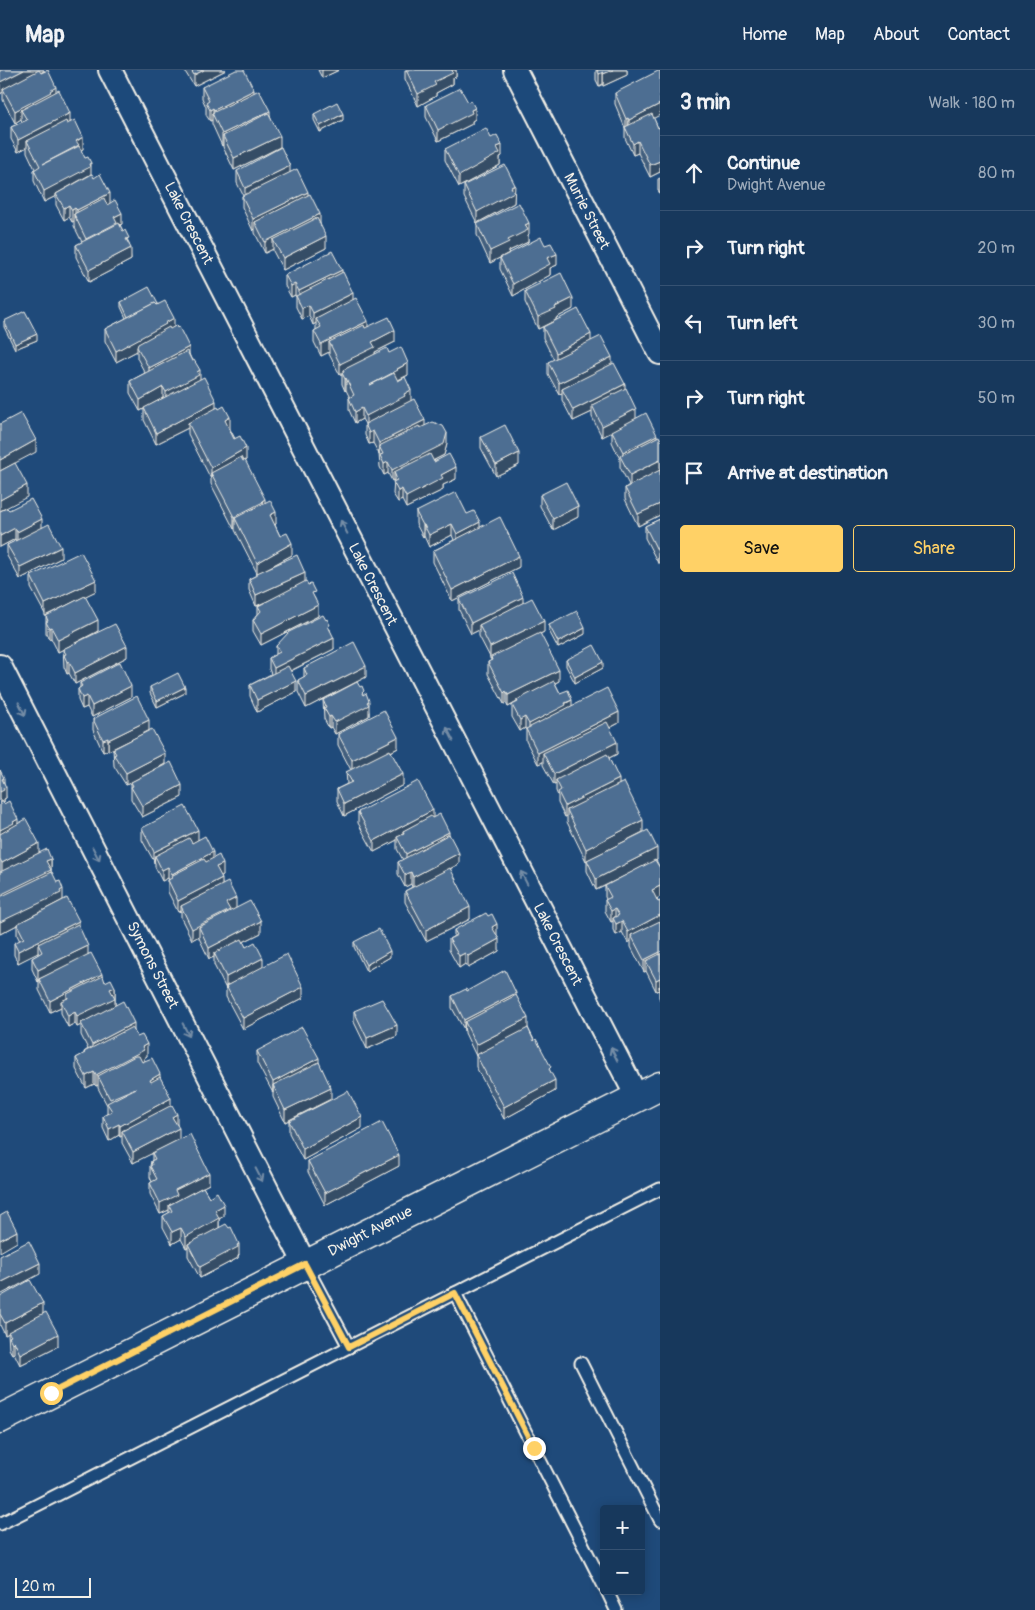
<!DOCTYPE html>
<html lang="en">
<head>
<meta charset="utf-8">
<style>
  :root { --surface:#17385c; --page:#203f62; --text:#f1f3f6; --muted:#9eacbb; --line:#365272; --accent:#ffd166 }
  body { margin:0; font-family:Pangolin,sans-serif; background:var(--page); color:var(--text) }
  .controls { position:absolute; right:15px; bottom:15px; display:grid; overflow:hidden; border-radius:5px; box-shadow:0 2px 12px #0003 }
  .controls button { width:45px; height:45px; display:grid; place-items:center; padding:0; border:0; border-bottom:1px solid var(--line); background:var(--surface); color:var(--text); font:25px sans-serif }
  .scale { position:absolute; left:15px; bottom:12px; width:76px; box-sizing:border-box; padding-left:5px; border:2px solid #f4f1e8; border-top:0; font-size:14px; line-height:18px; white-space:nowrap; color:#f4f1e8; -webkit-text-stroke:4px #1f4a7a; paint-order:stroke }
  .stop { position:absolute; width:15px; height:15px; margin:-11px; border:4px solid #ffd166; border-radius:50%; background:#fff }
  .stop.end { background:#ffd166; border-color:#fff; box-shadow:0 1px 5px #0008 }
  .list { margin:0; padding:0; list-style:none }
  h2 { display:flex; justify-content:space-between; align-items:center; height:65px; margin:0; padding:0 20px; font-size:21px }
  h2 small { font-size:16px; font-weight:400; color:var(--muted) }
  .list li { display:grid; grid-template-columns:32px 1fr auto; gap:15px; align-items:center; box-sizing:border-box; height:75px; padding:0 20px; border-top:1px solid var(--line) }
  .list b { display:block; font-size:19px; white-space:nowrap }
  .list p { margin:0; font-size:16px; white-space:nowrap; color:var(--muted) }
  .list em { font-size:16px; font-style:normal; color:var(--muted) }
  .actions { display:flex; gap:10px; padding:15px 20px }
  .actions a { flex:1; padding:11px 0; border:1px solid var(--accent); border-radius:5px; text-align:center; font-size:18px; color:var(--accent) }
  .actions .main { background:var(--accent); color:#111 }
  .icon { flex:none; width:28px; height:28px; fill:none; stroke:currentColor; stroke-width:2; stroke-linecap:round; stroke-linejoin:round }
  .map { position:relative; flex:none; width:660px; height:1540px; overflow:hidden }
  header { display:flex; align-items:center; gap:30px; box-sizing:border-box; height:70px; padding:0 25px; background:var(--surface); border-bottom:1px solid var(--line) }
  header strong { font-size:24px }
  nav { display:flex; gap:28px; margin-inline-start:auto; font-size:18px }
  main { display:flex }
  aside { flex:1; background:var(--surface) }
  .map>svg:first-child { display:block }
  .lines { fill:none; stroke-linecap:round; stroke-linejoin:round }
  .lane-casing { stroke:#f4f1e8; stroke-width:15 }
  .street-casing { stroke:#f4f1e8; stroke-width:26 }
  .secondary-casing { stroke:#f4f1e8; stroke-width:31 }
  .lane { stroke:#1f4a7a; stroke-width:11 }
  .street { stroke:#1f4a7a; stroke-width:22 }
  .secondary { stroke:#1f4a7a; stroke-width:28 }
  .wall { fill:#425f7e; stroke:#f4f1e8 }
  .shaded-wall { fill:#364d66; stroke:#f4f1e8 }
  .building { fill:#4d6e92; stroke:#f4f1e8 }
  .oneway { stroke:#748da6 }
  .route { stroke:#ffd166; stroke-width:6 }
  .labels { text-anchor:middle; stroke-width:4.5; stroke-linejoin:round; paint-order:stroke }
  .street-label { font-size:15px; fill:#f4f1e8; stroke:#1f4a7a }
</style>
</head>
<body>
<header>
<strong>Map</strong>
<nav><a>Home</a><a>Map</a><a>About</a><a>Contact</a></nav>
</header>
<main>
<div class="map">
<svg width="660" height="1540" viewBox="0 0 660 1540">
  <rect width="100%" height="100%" fill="#1f4a7a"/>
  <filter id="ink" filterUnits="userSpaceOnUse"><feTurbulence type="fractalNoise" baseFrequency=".02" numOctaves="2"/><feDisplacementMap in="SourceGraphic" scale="10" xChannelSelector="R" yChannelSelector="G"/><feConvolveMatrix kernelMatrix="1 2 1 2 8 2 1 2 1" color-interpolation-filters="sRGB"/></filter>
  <g filter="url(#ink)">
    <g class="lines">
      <defs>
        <g id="lane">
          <path d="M305,1194l44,83"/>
          <path d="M455,1223l149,293"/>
          <path d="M581,1293l79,157"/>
          <path d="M0,1454l660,-335"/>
          <path d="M607,1521l9,19"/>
        </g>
        <g id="street">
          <path d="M110,0l527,1027"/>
          <path d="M515,0l145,283"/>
          <path d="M0,596l305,598"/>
        </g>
        <path id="secondary" d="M0,1349l660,-333"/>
      </defs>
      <use href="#lane" class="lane-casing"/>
      <use href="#street" class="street-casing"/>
      <use href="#secondary" class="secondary-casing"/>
      <use href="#lane" class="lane"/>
      <use href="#street" class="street"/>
      <use href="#secondary" class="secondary"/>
    </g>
    <g class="wall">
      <path d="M0,0h44v1l-3,2 15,19 27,57 -2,1 10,24 31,50 -2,1 9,18 2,17 -42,22 -13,-25v-12l6,-3 -8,-16v-5l-2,1 -3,-5 -5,3 -8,-15v-9l-12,6 -10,-21v-11l1,-1 -8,-17v-5l-9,5 -7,-13v-12l11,-5 -1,-3 -6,4 -12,-23v-8l-3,2z"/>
      <path d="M184,0h42l-32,16z"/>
      <path d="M318,0h21l-17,8z"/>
      <path d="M405,0h51v7l-3,1v6l-17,9v3l-18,10 -13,-27z"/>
      <path d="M596,0h31v5l-24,11v-2l-4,2 -3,-6z"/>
      <path d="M202,17l52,5 16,24 10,31 -46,23 -11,-23v-2l-1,1 -10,-22v-4l-2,1 -4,-6v-8l-4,-9z"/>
      <path d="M615,23l39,26 4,9 2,-1v45l-10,5 -12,-24 -5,2 -8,-17v-10l-10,-24z"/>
      <path d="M426,35l49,14 -3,2v3l-34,17 -12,-24z"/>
      <path d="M314,44l29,6 -23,12 -6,-12z"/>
      <path d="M491,68l11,18 -2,1v8l-41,22 -14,-27v-11z"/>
      <path d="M237,101l53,1 18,23 12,29 6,24 -43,22 -10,-19v-2l-8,4 -10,-20v-4l-2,2 -11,-24v-11l1,-1 -6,-12z"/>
      <path d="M660,108v16l-2,-4v-11z"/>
      <path d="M464,115l51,11 -1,1v6l-37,20 -13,-26z"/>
      <path d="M477,154l52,10 -1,1v7l-19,9v2l-19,10 -13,-28z"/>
      <path d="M500,188l57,7 -7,3v7l-37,21 -13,-27z"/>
      <path d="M342,203l11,27 15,27 27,15 -20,10v2l14,-1 19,22 -10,5 13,21 14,25 22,18 -3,11 -10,5 22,19 -13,6v5l-37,18 -4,-8 -4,2 -5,-8 1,-14 -2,1 -4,-8 -4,2 -4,-8 -1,-13 -6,-11 -4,1 -4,-9v-11l-3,-5 -7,4 -6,-13v-12h1l-4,-8 -1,1 -3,-7v-9h-2l-11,-21v-2l-8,4 -7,-14v-11l2,-1v-7l-3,2 -4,-9 -7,3 -6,-12v-10l-1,-2 -4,2 -6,-11v-11z"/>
      <path d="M525,221l48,18 -17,9v2l-18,9 -13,-27z"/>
      <path d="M121,232l37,2 16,23 15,27 11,25 16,29 14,21 16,31 -3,1 33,63 -1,1 5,11 12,19 -20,11 33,16 10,17 3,17 -57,29 -8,-14v-11l5,-6v-8l8,-4 -10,4 -7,-16v-11l8,-4v-2l-22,-43v-2l-1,1 -23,-45v-5l-23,-45v-6l-32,16 -12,-24v-11l-4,2 -10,-18v-12l15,-8 -8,-15v-7l-21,11 -11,-21v-12l21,-11 -5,-11z"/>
      <path d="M4,251l33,19 -22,9 -11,-22z"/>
      <path d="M543,257l48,14 21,23 13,25 11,30 21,18 3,1v77l-22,11 -13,-27v-11l4,-3 -9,-18v-8l-8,-17v-10l-10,5 -10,-20v-5l-19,9 -11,-21v-7l-3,1 -11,-20v-12l6,-2 -11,-22z"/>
      <path d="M481,367l38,28 -23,11 -15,-28z"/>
      <path d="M540,425l38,22 -25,13 -13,-24z"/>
      <path d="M9,440l33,17 19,31 -41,21 -13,-23v-11l9,-4 -1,-2 -15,8v-36z"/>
      <path d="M416,442l51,2 52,53 -67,34 -19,-39v-11l21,-11 -2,-5 -23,12 -5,-11 -1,1 -7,-13z"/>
      <path d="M660,449l-2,44 -13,-25v-12z"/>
      <path d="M31,506l65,15 -11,5 13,35 -40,21 -7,-14 -2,1 -3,-6v-17l-15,-28z"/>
      <path d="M459,529l64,4 21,29 -4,2 19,47 -4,2 5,10 12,13 47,17 -9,5 7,26 -8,4 10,26 38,76h-1l4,8v29l-4,2 2,3 2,-1v99l-1,-3v-7l-3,1 -10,-20 -2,1 -13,-25v-6l-3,2 -6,-11 -6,3 -3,-5v-9l-2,1 -6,-11v-11l1,-1 -1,-2v-11l-9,4 -9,-19v-11l-1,1 -19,-39v-6l-2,1 -7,-14v-7l-2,-5v-7l-2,1 -11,-20v-3l-5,2 -12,-23v-11l-1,-2 -5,3 -8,-14v-12l5,-3 -9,5 -2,-4 -2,1 -16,-30v-12l3,-1v-2l-12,-23v-6l-8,4 -12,-24z"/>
      <path d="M549,555l36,9 -27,14 -9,-17z"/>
      <path d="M330,559l4,20 -43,22 5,21 -39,20 -7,-16v-11l21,-11 -2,-5v-11l7,-4v-8z"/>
      <path d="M63,579l64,8 -52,27 -6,-11 -2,1 -3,-7z"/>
      <path d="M566,590l37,8 -28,15 -9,-17z"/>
      <path d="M304,598l62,9 -60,31 -8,-16v-12l6,-3z"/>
      <path d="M80,613l51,14 -39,20 -5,-10 -5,2 -4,-9v-11l2,-2z"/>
      <path d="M150,617l35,6 -28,14 -7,-14z"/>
      <path d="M364,624l5,18v4l-34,18 -4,-7 -2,1 -5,-9 -1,-19z"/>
      <path d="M93,649l56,12 16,33 -39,21 -12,-19 -1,-17 23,-12 -28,14v-1l-5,2 -10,-22z"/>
      <path d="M338,664l60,14 -7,4 12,33 -59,31 -7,-15v-12l10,-5 -1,-12 5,-2 -13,-25z"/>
      <path d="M0,700l4,14 2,14 -2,1v3h-1l36,51 12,6v14l12,27 16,27 9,27 17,28 10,5v19l19,25 13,25 -3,2v3l16,16 11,29 6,19 2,15 30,44 -6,3 6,10 15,19 -5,3v8l20,28 -1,1v2l-38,20 -12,-22v-9l-2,1 -5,-9 -9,5 -9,-17v-11l6,-3v-3l-9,4 -10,-20v-11l2,-1 -2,-5v-11l1,-5 1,-1v-7l-19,10 -11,-20v-7l-2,1 -1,-2 -10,6 -6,-13v-12l4,-2v-9l-9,-17v-3l-2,1 -2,-2 -8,4 -10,-19v-11l8,-4v-2l4,-3 -7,-14v-10l-4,2 -2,-4 -7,4 -7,-14v-6l-11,5 -11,-22v-9l-1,1 -6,-13v-11l6,-3v-3l-20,11 -4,-8v-12l6,-2 -3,-6v-10l-17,9z"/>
      <path d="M131,712l51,15 -40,20 -11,-18z"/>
      <path d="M358,742l75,6 16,16 10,30 -9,5 20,50 -44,22 -21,-39v-11l7,-4 -1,-3 -6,3 -7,-13v-12l5,-2 -6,-11v-9l-23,12 -16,-29z"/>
      <path d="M142,758l56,12 15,18 10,17 -2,1 1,9 14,23 25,25 -18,9 3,5 17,20 40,31 -60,31 -17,-32v-9v1l-12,-24v-8l-5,2 -10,-21v-2l-7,4 -11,-22v-7l-3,1 -10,-20v-12h1l-1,-2 -6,3 -7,-14v-4l-13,-23z"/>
      <path d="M454,860l43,6 2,15 -31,17 -3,-4 -6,4 -10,-18v-11l5,-3z"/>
      <path d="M354,872l36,15 -24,14 -12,-24z"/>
      <path d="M467,921l49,5 12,32 23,45 4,18 -51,28 -28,-52v-11l-11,-23v-2l-13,-23v-12z"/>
      <path d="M354,941l43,25 -30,13 -13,-27z"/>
      <path d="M257,981l74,48 -46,23 -12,-25v-4l-16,-30z"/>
      <path d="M289,1051l73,7 -59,32 -14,-27z"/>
      <path d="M308,1091l91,5 -74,39 -17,-33z"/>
      <path d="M0,1227l43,17 15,32 -38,19 -6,-12 -2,1 -3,-5 -1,-16 -3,2 -5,-10z"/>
    </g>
    <g class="shaded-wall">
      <path d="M24,0h20v1l-40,20 -1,-2v3l-3,2v-12z"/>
      <path d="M204,0h22l-32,16v-11z"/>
      <path d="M322,0h17l-17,8z"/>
      <path d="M451,0h5v7l-3,1v6l-17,9v3l-18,10v-12z"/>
      <path d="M613,0h14v5l-24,11v-12z"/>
      <path d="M603,2v12l-4,2v-12z"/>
      <path d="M56,17v11l-35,12v9l-6,4v-12z"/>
      <path d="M254,20v12l-40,15v-7z"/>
      <path d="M660,34v11l-31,16v-11z"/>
      <path d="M213,38v8l-1,-3v7l-2,1v-11z"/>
      <path d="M475,38v11l-3,2v3l-34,17v-11z"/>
      <path d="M270,41v11l-47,14v9l-1,1v-12z"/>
      <path d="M70,43v12l-43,16v6l-9,5v-12z"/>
      <path d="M343,44v6l-23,12v-6z"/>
      <path d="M628,48v12h-2v-11z"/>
      <path d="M280,66v11l-46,23v-12z"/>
      <path d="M83,67v12l-4,2 -36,13z"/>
      <path d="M638,71v12l-5,2v-11z"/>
      <path d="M502,75v11l-2,1v8l-41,22v-11l38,-29z"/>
      <path d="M660,91v11l-10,5v-12z"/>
      <path d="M91,93v11l-35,20v2l-12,6v-11z"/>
      <path d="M290,96v11l-45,23v-12z"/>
      <path d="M515,115l-1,18 -37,20v-11z"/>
      <path d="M308,122v12l-53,18v7l-2,2v-12z"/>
      <path d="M110,123v11l-33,17v-11z"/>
      <path d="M69,135v12l-5,3v-12z"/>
      <path d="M75,138v10l-1,-4v7l-2,1v-12z"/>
      <path d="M122,143v11l-5,2 -31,24v-11l28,-22z"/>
      <path d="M320,144v11l-47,15v9l-8,4v-11z"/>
      <path d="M529,153v11l-1,1v7l-19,9v2l-19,10v-12l18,-11 17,-15z"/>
      <path d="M326,166v12l-43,22v-12z"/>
      <path d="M131,178v12l-42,22v-12z"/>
      <path d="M557,184v11l-7,3v7l-37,21v-12l34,-26z"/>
      <path d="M342,200v11l-43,22v-12z"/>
      <path d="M295,214v11l-4,2v-11z"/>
      <path d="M353,223v12l-37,14v4l-3,2v-12z"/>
      <path d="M573,228v11l-17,9v2l-18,9v-12l17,-10z"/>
      <path d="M309,235v11l-7,3v-11z"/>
      <path d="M174,248v12l-37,17v4l-21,11v-11z"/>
      <path d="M368,251v12l-39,9v10l-8,4v-12z"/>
      <path d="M395,260v12l-20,10v6l-32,12v4l-1,-1v2h-2v-11l32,-22z"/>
      <path d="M37,264v6l-22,9v-5z"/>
      <path d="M591,264v11l-35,20v-12z"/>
      <path d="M189,277v11l-40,21v-11z"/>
      <path d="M612,287v11l-50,21v4l-3,1v-11z"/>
      <path d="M408,293v12l-10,5 -28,5z"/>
      <path d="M200,300v12l-34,22v-12z"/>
      <path d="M346,308v12l-1,1v-12z"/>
      <path d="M625,314v12l-33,9v7l-19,9v-11z"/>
      <path d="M163,317v11l-23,13v-11z"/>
      <path d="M411,320v12l-45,25v-11z"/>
      <path d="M216,331v12l-28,10v5l-32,16v-11z"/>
      <path d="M362,338v11l-7,4v-11z"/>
      <path d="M636,339v11l-34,17v-11z"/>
      <path d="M230,347v12l-5,3v-12z"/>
      <path d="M425,350v11l-46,15v9v-12z"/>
      <path d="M373,361v12l-4,1v-11z"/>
      <path d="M447,363v11l-3,11 -47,24 -3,-7v8l-2,1v-11z"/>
      <path d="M657,365v11l-34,14v-8z"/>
      <path d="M36,370v12l-36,19v-11z"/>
      <path d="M246,378v12l-33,18 -2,-5v6v-11z"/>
      <path d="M519,383v12l-23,11v-11z"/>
      <path d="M660,390v11l-30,16v-12z"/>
      <path d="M388,392v11l-4,2v-11z"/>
      <path d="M456,397v12l-13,6v5l-37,18v-11l35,-22z"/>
      <path d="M27,415v12l-27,14v-11z"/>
      <path d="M402,419v11l-4,2v-11z"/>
      <path d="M265,429v11l-30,8v10l-1,1v-12z"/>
      <path d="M660,434v11l-22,11v-12z"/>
      <path d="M578,436v11l-25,13v-11z"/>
      <path d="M276,442v12l-6,3v-12z"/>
      <path d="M42,449v11l-25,13v-11z"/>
      <path d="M480,452v12l-23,11v-11z"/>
      <path d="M452,454v11l-23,12v-12z"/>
      <path d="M423,455h1v11l-1,1z"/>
      <path d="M15,458v11l-15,8v-11z"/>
      <path d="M292,473v12l-35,19v-11z"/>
      <path d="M61,477v11l-41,21v-12z"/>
      <path d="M660,481v12h-2v-11z"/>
      <path d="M519,486v11l-67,34v-11z"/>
      <path d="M305,503v12l-49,21v-11z"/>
      <path d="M96,510v11l-51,25v-12z"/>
      <path d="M523,527v11l-44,17v5l-8,4v-11z"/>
      <path d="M318,535v11l-57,29v-11z"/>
      <path d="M98,550v11l-40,21v-12z"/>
      <path d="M544,551v11l-54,27v-12z"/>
      <path d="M51,557v11l-2,1v-11z"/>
      <path d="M585,558v6l-27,14v-6z"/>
      <path d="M334,568v11l-60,30v-11z"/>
      <path d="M127,576v11l-52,27v-11z"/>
      <path d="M69,591v12l-2,1v-12z"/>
      <path d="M603,592v6l-28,15v-6z"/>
      <path d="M366,596v11l-60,31v-12z"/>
      <path d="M559,600v11l-41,21 -1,-2v2l-9,5v-12z"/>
      <path d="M296,611v11l-39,20v-12z"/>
      <path d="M131,616v11l-39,20v-11z"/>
      <path d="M185,617v6l-28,14v-6z"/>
      <path d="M506,621v12l-2,1v-11z"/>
      <path d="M87,626v11l-5,2v-11z"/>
      <path d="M572,630v11l-6,6 -37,18v-11z"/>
      <path d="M369,631v15l-34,18v-12z"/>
      <path d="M619,642v11l-72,37 -4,-7v9l-5,2v-11z"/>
      <path d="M331,646v11l-2,1v-11z"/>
      <path d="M525,647v11l-5,3v-11z"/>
      <path d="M149,650v11l-41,20v-11z"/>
      <path d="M398,667v11l-46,24v-12z"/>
      <path d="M108,668v12l-5,2v-12z"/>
      <path d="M617,672v12l-59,29 -2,-3v4l-2,1v-11z"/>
      <path d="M165,683v11l-39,21v-12z"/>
      <path d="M403,704v11l-59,31v-12z"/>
      <path d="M4,708v10l2,-1v11l-2,1v3l-4,2v-12l2,-13z"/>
      <path d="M619,709v11l-52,20v6l-2,1v-11z"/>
      <path d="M182,715v12l-40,20v-11z"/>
      <path d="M433,740v11l-30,10v6h-6v3l-23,12v-11z"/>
      <path d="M18,749v12l-18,11v-12z"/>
      <path d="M643,750v12l-57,29v-12z"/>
      <path d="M198,760v11l-43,15 -1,7v-11z"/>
      <path d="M449,762v12l-43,21v-11z"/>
      <path d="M39,773v11l-37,20v-11z"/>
      <path d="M657,778v12l-61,30v-11z"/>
      <path d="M213,782v12l-41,14v-4z"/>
      <path d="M459,783v11l-46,24v-11z"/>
      <path d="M51,789v23l-51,25v-12l46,-34z"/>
      <path d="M223,794v11l-7,4v-12z"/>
      <path d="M168,797v11l-6,3v-11z"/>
      <path d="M411,802v12l-6,3v-12z"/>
      <path d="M222,808v12l-41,16v5l-3,1v-11z"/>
      <path d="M660,816v11l-8,4v-11z"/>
      <path d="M63,819v11l-46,24v1l-17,9v-12z"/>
      <path d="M236,828v12l-37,17v9l-7,4v-11l34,-26z"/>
      <path d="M470,837v12l-44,22v-11z"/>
      <path d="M615,839v11l-2,-2v3l-2,1v-11z"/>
      <path d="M660,845v11l-29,9v6l-3,2v-11z"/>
      <path d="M79,851v11l-41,12v9l-20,10v-12z"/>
      <path d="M261,851v12l-46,23 -1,-3v4l-5,2v-11z"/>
      <path d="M622,851v11l-6,3v-11z"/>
      <path d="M497,854v12l-5,2v-11z"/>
      <path d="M499,869v12l-31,17v-12z"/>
      <path d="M88,876v11l-49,22v2l-1,1v-12z"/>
      <path d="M390,881v6l-24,14v-6z"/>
      <path d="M660,882v12l-14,-3v10l-2,1v-12z"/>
      <path d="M465,883v11l-6,4v-12z"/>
      <path d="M263,888v12l-37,16v3v-12z"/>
      <path d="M102,904v12l-34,12 -1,-4v10l-6,-3v6l-11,5v-11z"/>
      <path d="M660,908v10l-1,-2v4l-3,1v-11z"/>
      <path d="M115,917v22l-34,14v2l-4,2v-11l33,-27z"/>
      <path d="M303,917v11l-60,31v-11z"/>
      <path d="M516,923v11l-51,18 -1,9v-11z"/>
      <path d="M75,942v11l-7,4v-11z"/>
      <path d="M528,948v11l-52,27v-11z"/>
      <path d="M134,953v11l-42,22v-11z"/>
      <path d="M397,955v11l-30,13v-11z"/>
      <path d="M147,974v12l-3,2v3l-42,22 -4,-7v9l-2,1v-11z"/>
      <path d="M319,988v11l-46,16v8v-11z"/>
      <path d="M94,1002v12l-8,4v-12z"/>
      <path d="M160,1004v12l-10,5v-11z"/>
      <path d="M555,1010v11l-51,28v-12z"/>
      <path d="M331,1018v11l-46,23v-12z"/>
      <path d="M171,1028v12l-49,21v5l-2,1v-11z"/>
      <path d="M177,1044v12l-5,-9z"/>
      <path d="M362,1047v11l-59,32v-11z"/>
      <path d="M119,1054v11l-10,6v-12z"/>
      <path d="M179,1058v12l-46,23v-11z"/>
      <path d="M399,1085v11l-74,39v-12z"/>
      <path d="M209,1103v11l-40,21v5l-9,4v-11l15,-13z"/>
      <path d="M224,1135v11l-5,3v11l-31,14v3l-2,1v-11l29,-27z"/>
      <path d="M181,1158v11l-9,5v-12z"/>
      <path d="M17,1161v11l-17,10v-12z"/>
      <path d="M239,1174v11l-1,1v2l-38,20v-11z"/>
      <path d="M40,1193v11l-40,21v-12z"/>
      <path d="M43,1233v12l-38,20v-12z"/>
      <path d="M58,1264v12l-38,19v-11z"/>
      <path d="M14,1271v12l-2,1v-11z"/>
    </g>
    <g class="building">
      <path d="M0,0h24l-24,12z"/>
      <path d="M39,0l2,3 7,-3 8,17 -6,4 1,1 -36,19 -12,-22z"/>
      <path d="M191,0h13l-10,5z"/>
      <path d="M236,0h8l10,20 -40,20 -1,-2 -3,2 -4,-7 3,-2 -7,-14z"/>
      <path d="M406,0h46l1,3 -19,9 2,3 -18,9z"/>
      <path d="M597,0h16l-10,4v-2l-4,2z"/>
      <path d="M660,0v34l-31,16 -1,-2 -2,1 -11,-26z"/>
      <path d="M460,18l8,14 3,-1 4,7 -4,2 1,3 -34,17 -12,-25z"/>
      <path d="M59,20l11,23 -52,27 -7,-13 16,-7 -6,-10z"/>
      <path d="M259,20l11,21 -48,23 -10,-21z"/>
      <path d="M337,32l6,12 -23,12 -6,-12z"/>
      <path d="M268,43l12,23 -46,22 -11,-22z"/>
      <path d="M652,44l6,14 2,-1v34l-10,4 -12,-24 -5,3 -8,-17z"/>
      <path d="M75,50l8,17 -7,4 3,4 -36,19 36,-18 6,12 3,-1 3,6 -2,1 1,3 -46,24 -10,-21 6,-4 -13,-25 39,-20 1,3z"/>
      <path d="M486,58l5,10 6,-3 5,10 -5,2 3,6 -41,23 -14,-27z"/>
      <path d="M281,77l9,19 -45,22 -8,-17z"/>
      <path d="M505,95l10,20 -4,2 3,5 -37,20 -13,-27z"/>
      <path d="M297,99l11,23 -55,27 -11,-23z"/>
      <path d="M92,104l2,4 6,-4 10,19 -33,17 -2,-2 -3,2 -3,-5 -5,3 -8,-14z"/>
      <path d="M310,124l10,20 -55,28 -10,-20z"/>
      <path d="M104,128l3,7 8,-5 7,13 -8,4 3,6 -31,16 -12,-25z"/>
      <path d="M519,133l10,20 -4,2 3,5 -20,10 1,2 -19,9 -13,-27z"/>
      <path d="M317,148l9,18 -43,22 -10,-18z"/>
      <path d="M119,153l4,8 2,-1 4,8 -3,1 5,9 -42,22 -13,-25z"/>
      <path d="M541,167l4,8 6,-2 6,11 -10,4 3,6 -37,20 -13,-26z"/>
      <path d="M332,181l10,19 -43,21 -4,-7 -4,2 -6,-11z"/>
      <path d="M343,202l10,21 -40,20 -4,-8 -7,3 -6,-12z"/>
      <path d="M561,203l12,25 -18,9 1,2 -18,8 -13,-26z"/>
      <path d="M149,217l9,17 -1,1 -2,-2 -27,14 -7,-15z"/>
      <path d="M356,228l12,23 -47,23 -7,-13 7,-4 -5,-8z"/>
      <path d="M165,231l9,17 -9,5 1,1 -50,27 -11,-22 50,-26 2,2z"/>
      <path d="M578,239l13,25 -35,19 -13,-26z"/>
      <path d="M25,241l12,23 -22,10 -11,-23z"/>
      <path d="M389,247l6,13 -23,12 3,5 -35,17 -11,-22 35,-17 1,3z"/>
      <path d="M177,255l1,3 1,-1 10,20 -40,21 -12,-21 1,-3 31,-17 1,2z"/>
      <path d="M601,266l11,21 -53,26 -11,-21z"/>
      <path d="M401,277l7,16 -11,6 1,1 -28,15 24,-12 4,8 7,-4 6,13 -7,4 1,2 -39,20 -4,-8 -7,4 -6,-14 5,-3 -1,-2 -7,-15 -1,1 -3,-6 2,-1 -1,-2 44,-22 2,5z"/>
      <path d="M187,281l5,10 2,-1 6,10 -3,2 2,3 -33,17 -3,-5 -23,13 -10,-19z"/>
      <path d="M614,293l11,21 -52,26 -11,-21z"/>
      <path d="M204,307l12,24 -60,32 -12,-25z"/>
      <path d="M626,318l10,21 -34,17 -10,-21z"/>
      <path d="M414,329l11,21 -46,23 -6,-12 -4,2 -4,-9z"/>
      <path d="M224,336l6,11 -5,3 9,19 6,-3 6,12 -35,20 -23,-45 30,-16 1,2z"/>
      <path d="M21,343l15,27 -36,20v-36z"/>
      <path d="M646,343l11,22 -34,17 -11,-21z"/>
      <path d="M433,352l10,4 4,7 -3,11 -52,26 -4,-8 -4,2 -4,-9 3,-1 -4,-8 40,-20 1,2z"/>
      <path d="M505,355l14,28 -23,12 -15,-28z"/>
      <path d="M659,366l1,2v22l-30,15 -10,-19z"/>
      <path d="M430,384l4,8 15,-8 7,13 -15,8 2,3 -37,19 -4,-8 -4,2 -5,-9 4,-2 -3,-8z"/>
      <path d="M241,387l2,4 2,-1 20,39 -3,2 1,1 -29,15 -23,-44z"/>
      <path d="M15,393l12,22 -27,15v-29z"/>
      <path d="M660,400v34l-22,10 -13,-26z"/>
      <path d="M566,412l12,24 -25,13 -13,-24z"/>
      <path d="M456,422l11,22 7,-3 6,11 -23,12 -5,-10 -23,11 -5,-10h-1l-7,-13z"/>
      <path d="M31,429l11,20 -25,13 -2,-4 -15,8v-25l7,-3 2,2z"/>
      <path d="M270,430l6,12 -6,3 10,21 7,-3 5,10 -35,20 -22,-45z"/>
      <path d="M500,447l19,39 -67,34 -19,-39z"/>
      <path d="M660,449v32l-2,1 -13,-26z"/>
      <path d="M49,454l12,23 -41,20 -13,-22z"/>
      <path d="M81,482l15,28 -51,24 -14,-28z"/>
      <path d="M297,485l8,18 -49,22 -7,-16 8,-4v-2z"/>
      <path d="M512,503l11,24 -52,26 -12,-24z"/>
      <path d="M306,511l2,4 3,-1 4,8 -3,1 6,12 -57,29 -8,-14 8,-9 -3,-5z"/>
      <path d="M85,526l13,24 -40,20 -7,-13 -2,1 -3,-6 2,-1 -2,-5z"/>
      <path d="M532,528l12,23 -54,26 -11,-22z"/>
      <path d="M577,541l8,17 -27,14 -9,-17z"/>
      <path d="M323,545l3,5 1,-1 3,6 -2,1 6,12 -60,30 -5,-10 11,-6 -4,-6 13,-14z"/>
      <path d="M115,554l12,22 -52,27 -6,-12 -2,1 -3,-7 2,-1 -3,-5z"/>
      <path d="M540,563l19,37 -51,25 -2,-4 -2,2 -16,-31 4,-2 -1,-3z"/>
      <path d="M354,572l12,24 -60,30 -8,-16 9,-5 -3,-7z"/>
      <path d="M594,575l9,17 -28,15 -9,-17z"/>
      <path d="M120,592l11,24 -39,20 -5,-10 -5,2 -4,-9 4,-3 -2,-3z"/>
      <path d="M288,596l8,15 -39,19 -7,-15z"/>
      <path d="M178,603l7,14 -28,14 -7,-14z"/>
      <path d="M554,611l6,12 8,-3 4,10 -7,3 1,2 -37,19 -4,-7 -5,3 -8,-15 6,-3 -1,-2z"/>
      <path d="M357,612l3,5 2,-1 2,5 -2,2 1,2 3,-2 3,8 -2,1 2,3 -34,17 -4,-6 -2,1 -5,-9 2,-1 -3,-7z"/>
      <path d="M607,618l12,24 -81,41 -12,-24z"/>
      <path d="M137,626l12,24 -41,20v-2l-5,2 -10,-21z"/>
      <path d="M384,640l14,27 -46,23 -14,-26z"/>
      <path d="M607,652l10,20 -63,32 -11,-21z"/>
      <path d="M152,659l13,24 -39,20 -12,-18 2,-1 -3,-5z"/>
      <path d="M390,680l13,24 -59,30 -7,-15 15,-7 -6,-10z"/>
      <path d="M607,684l12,25 -54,27 -7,-14 3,-2 -5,-10z"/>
      <path d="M171,692l11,23 -40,21 -11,-19 2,-1 -2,-4z"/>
      <path d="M0,700l4,8 -2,1 4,8 -3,1 1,2 -4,2z"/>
      <path d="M418,711l15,29 -59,31 -16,-29z"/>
      <path d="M624,712l19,38 -57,29 -19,-39z"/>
      <path d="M2,731l2,3 5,-3 9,18 -5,3 1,1 -14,7v-28z"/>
      <path d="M185,736l13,24 -44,22 -12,-24z"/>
      <path d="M440,744l9,18 -43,22 -9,-17 7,-3 -1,-3 28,-15 1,2z"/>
      <path d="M26,749l13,24 -37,20 -2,-4v-25z"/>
      <path d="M648,760l9,18 -61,31 -9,-19z"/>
      <path d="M449,764l10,19 -46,24 -2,-5 -6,3 -7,-13z"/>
      <path d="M205,766l8,16 -41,22 -4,-7 -6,3 -7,-14 34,-18 3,5z"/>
      <path d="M47,779l4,10 -5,2 5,9 -51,25v-23z"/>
      <path d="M219,785l4,9 -7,3 6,11 -44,23 -10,-21 4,-2 -1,-2 33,-17 2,3z"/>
      <path d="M655,790l5,8v18l-8,4 6,12 2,-1v14l-32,17 -6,-11 -6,3 -3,-6 6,-3 -4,-6 -4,2 -6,-11 6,-3 -6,-11z"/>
      <path d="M450,798l20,39 -44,23 -21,-39z"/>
      <path d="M52,802l5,10 3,-1 3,8 -3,2 1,2 -61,29v-25z"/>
      <path d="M228,812l8,16 -10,5 4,7 -38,19 -11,-23z"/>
      <path d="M67,828l12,23 -61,30 -4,-8 10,-5 -7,-14z"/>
      <path d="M250,831l11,20 -52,27 -10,-21z"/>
      <path d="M486,843l2,3 4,-2 5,10 -5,3 7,12 -31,17 -3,-3 -6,3 -10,-17 8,-4 -3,-5z"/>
      <path d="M660,851v31l-16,8 -13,-25z"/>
      <path d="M78,854l10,22 -50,24 -6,-12 10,-6 -4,-8z"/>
      <path d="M379,859l11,22 -24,14 -12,-23z"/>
      <path d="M242,869l4,8 9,-5 8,16 -37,19 -12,-24z"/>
      <path d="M91,883l11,21 -52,27 -11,-22z"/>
      <path d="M287,884l16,33 -60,31 -17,-32z"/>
      <path d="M660,884v24l-4,2 -10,-19z"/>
      <path d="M505,900l11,23 -52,27 -12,-24 14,-7 1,2z"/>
      <path d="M103,906l2,6 6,-3 4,8 -5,2 5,9 -38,18 -2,-4 -7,4 -7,-15 7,-3 -1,-4z"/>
      <path d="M516,925l12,23 -52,27 -11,-23z"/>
      <path d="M382,929l15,26 -30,13 -13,-27z"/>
      <path d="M123,931l11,22 -42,22 -11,-22z"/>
      <path d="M132,957l5,10 5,-2 5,9 -5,3 2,3 -48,25 -2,-3 -8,4 -10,-18 9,-5 -1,-1z"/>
      <path d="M302,957l17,31 -46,24 -16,-31z"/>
      <path d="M528,958l6,13 2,-2 15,28 -2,2 6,11 -51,27 -28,-52z"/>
      <path d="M135,986h4l3,6 10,-4 8,16 -10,6 1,2 9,-5 11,21 -51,28 -1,-2 -10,5 -6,-13 9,-5 -5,-8 29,-15 -26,11 -12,-23z"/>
      <path d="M319,992l12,26 -46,22 -12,-25z"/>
      <path d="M348,1021l14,26 -59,32 -14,-28z"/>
      <path d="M172,1035l5,9 -5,3 7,11 -46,24 -11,-21z"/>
      <path d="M382,1052l17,33 -74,38 -17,-32z"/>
      <path d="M190,1064l19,39 -34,17 2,5 -17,8 -10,-20 7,-4 -7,-13 2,-1 -1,-4 4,-2 -3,-6z"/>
      <path d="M203,1117l6,10 8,-5 7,13 -9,5 4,8 -33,19 -5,-9 -9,4 -9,-16 9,-5 -3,-6z"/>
      <path d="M7,1142l10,19 -17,9v-24z"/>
      <path d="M226,1154l3,4 2,-1 8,17 -2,1 1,2 -38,20 -12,-23z"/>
      <path d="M29,1171l11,22 -40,20v-27z"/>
      <path d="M30,1210l13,23 -38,20 -5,-9v-17z"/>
      <path d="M46,1242l12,22 -38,20 -6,-13 -2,2 -3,-6 2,-1 -3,-4z"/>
    </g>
    <defs><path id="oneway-shaft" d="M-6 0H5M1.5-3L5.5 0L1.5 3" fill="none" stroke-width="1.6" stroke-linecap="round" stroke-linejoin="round" transform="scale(1.25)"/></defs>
    <g class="oneway">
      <use href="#oneway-shaft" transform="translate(344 457) rotate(-117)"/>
      <use href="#oneway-shaft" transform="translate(22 639) rotate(63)"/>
      <use href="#oneway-shaft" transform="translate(450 664) rotate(-117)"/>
      <use href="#oneway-shaft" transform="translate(96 784) rotate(63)"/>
      <use href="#oneway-shaft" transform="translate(524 808) rotate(-117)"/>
      <use href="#oneway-shaft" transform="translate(186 960) rotate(63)"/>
      <use href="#oneway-shaft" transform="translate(614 984) rotate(-117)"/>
      <use href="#oneway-shaft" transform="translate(259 1105) rotate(63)"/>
    </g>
  </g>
  <g class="lines" filter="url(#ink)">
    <path class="route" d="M51,1323l254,-129 44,83 106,-54 79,155"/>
  </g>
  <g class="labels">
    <g class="street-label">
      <text transform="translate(587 141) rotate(63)" y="5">Murrie Street</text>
      <text transform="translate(189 153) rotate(63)" y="5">Lake Crescent</text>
      <text transform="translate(373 514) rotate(63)" y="5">Lake Crescent</text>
      <text transform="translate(558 874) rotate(63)" y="5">Lake Crescent</text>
      <text transform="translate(153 895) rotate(63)" y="5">Symons Street</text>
      <text transform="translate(370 1161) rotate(-27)" y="5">Dwight Avenue</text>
    </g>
  </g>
</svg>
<div class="controls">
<button>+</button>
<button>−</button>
</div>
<div class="scale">20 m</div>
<div class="stop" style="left:51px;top:1323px"></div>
<div class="stop end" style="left:534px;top:1378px"></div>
</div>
<aside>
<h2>3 min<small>Walk · 180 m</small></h2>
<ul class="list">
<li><svg class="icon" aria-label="ahead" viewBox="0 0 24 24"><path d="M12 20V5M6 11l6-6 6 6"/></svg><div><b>Continue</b><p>Dwight Avenue</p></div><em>80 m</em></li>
<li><svg class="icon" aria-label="right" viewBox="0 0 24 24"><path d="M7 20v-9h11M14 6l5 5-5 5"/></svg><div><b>Turn right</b></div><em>20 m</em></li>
<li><svg class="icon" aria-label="left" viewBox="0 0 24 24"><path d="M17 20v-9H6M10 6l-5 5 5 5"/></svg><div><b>Turn left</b></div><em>30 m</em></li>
<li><svg class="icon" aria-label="right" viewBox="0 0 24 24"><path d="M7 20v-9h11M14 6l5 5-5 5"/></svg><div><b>Turn right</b></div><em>50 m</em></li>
<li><svg class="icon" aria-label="arrive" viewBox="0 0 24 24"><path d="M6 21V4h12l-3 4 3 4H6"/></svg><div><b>Arrive at destination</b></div></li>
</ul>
<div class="actions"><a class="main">Save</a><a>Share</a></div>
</aside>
</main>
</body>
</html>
